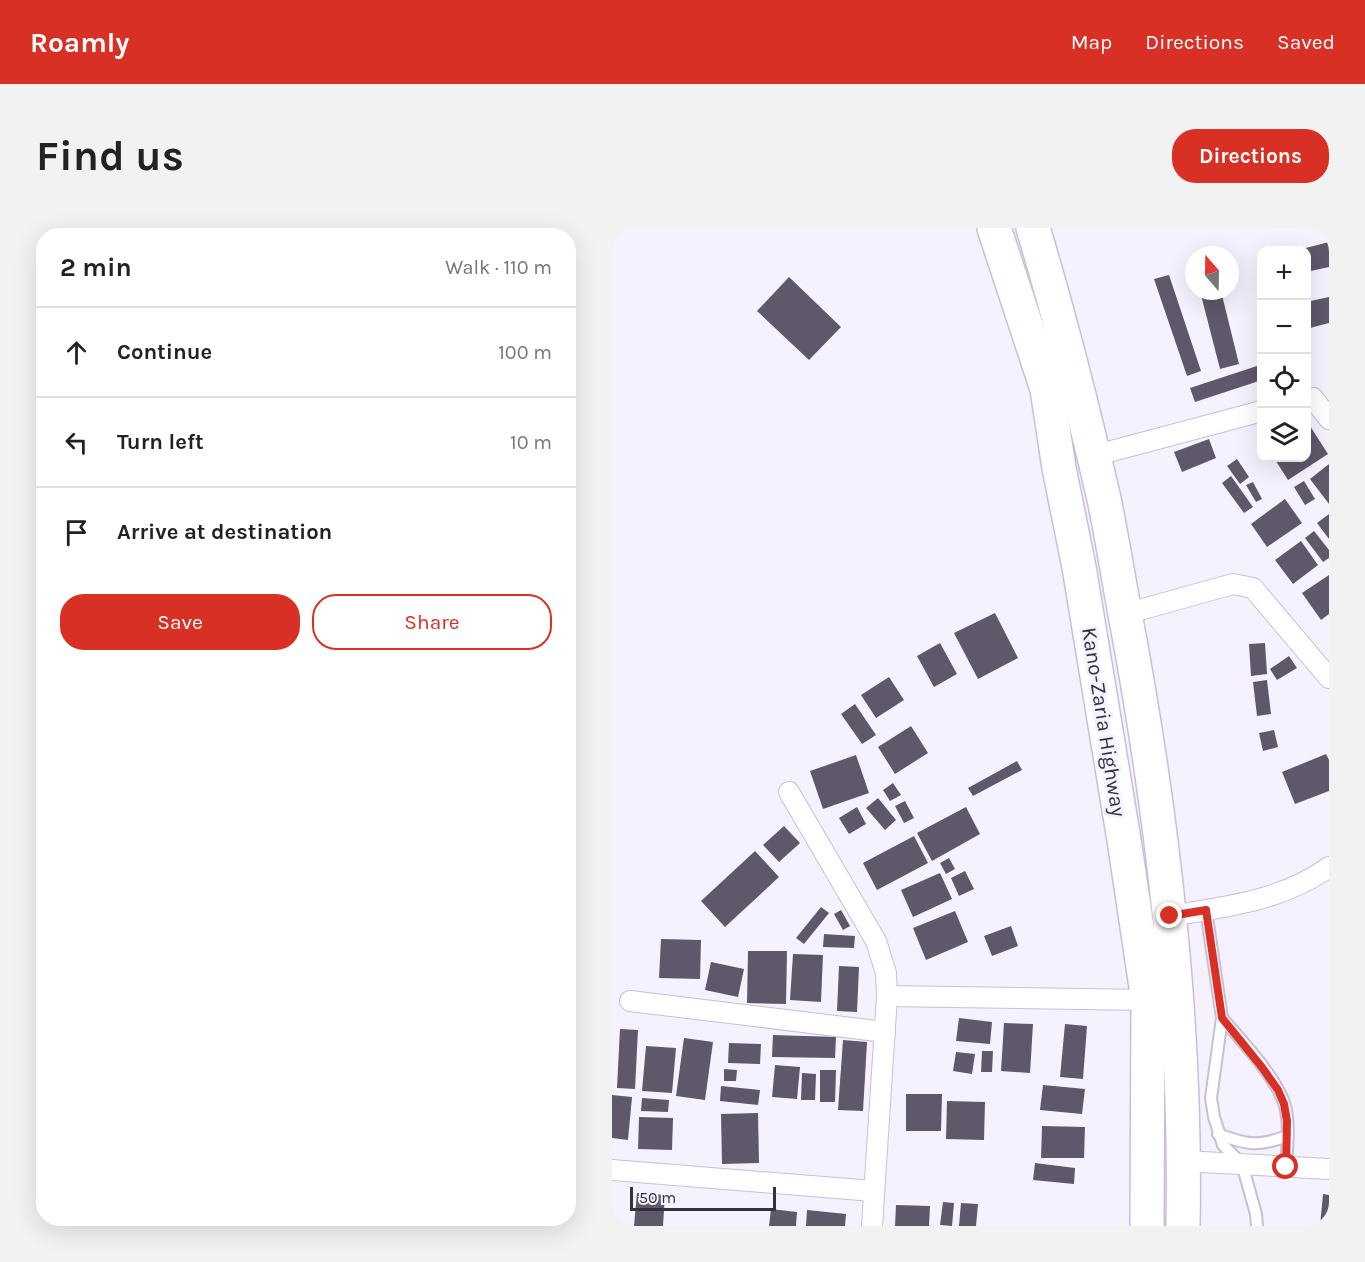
<!DOCTYPE html>
<html lang="en">
<head>
<meta charset="utf-8">
<style>
  :root { --surface:#fff; --page:#f2f2f2; --text:#222; --muted:#767676; --line:#e0e0e0; --accent:#d93025 }
  body { margin:0; font-family:Karla,sans-serif; background:var(--page); color:var(--text) }
  .controls { position:absolute; right:18px; top:18px; display:grid; overflow:hidden; border-radius:12px; box-shadow:0 6px 24px #0002 }
  .controls button { width:54px; height:54px; display:grid; place-items:center; padding:0; border:0; border-bottom:2px solid var(--line); background:var(--surface); color:var(--text); font:30px sans-serif }
  .compass { position:absolute; left:573px; top:18px; width:54px; height:54px; border-radius:50%; background:var(--surface); box-shadow:0 6px 24px #0002; rotate:340deg }
  .scale { position:absolute; left:18px; bottom:15px; width:146px; box-sizing:border-box; padding-left:6px; border:3px solid #35313a; border-top:0; font-size:16px; line-height:21px; white-space:nowrap; color:#35313a; -webkit-text-stroke:4px #f6f1ff; paint-order:stroke }
  .stop { position:absolute; width:18px; height:18px; margin:-14px; border:4px solid #d93025; border-radius:50%; background:#fff }
  .stop.end { background:#d93025; border-color:#fff; box-shadow:0 2px 6px #0008 }
  .list { margin:0; padding:0; list-style:none }
  h2 { display:flex; justify-content:space-between; align-items:center; height:78px; margin:0; padding:0 24px; font-size:26px }
  h2 small { font-size:20px; font-weight:400; color:var(--muted) }
  .list li { display:grid; grid-template-columns:39px 1fr auto; gap:18px; align-items:center; box-sizing:border-box; height:90px; padding:0 24px; border-top:2px solid var(--line) }
  .list b { display:block; font-size:22px; white-space:nowrap }
  .list em { font-size:20px; font-style:normal; color:var(--muted) }
  .actions { display:flex; gap:12px; padding:18px 24px }
  .actions a { flex:1; padding:14px 0; border:2px solid var(--accent); border-radius:24px; text-align:center; font-size:21px; color:var(--accent) }
  .actions .main { background:var(--accent); color:#fff }
  .icon { flex:none; width:33px; height:33px; fill:none; stroke:currentColor; stroke-width:2; stroke-linecap:round; stroke-linejoin:round }
  .map { position:relative; flex:none; width:717px; height:998px; overflow:hidden; border-radius:24px }
  header { display:flex; align-items:center; gap:36px; box-sizing:border-box; height:84px; padding:0 30px; background:var(--accent); color:#fff }
  header strong { font-size:28px }
  nav { display:flex; gap:33px; margin-inline-start:auto; font-size:21px }
  .intro { display:flex; align-items:center; justify-content:space-between; box-sizing:border-box; height:144px; padding:0 36px }
  h1 { margin:0; font-size:42px }
  .button { padding:15px 27px; border-radius:24px; background:var(--accent); color:#fff; font-size:21px; font-weight:700 }
  main { display:flex; gap:36px; padding:0 36px }
  aside { flex:1; background:var(--surface); border-radius:24px; box-shadow:0 6px 24px #0002 }
  .map>svg:first-child { display:block }
  .building { fill:#5f576a }
  .lines { fill:none; stroke-linecap:round; stroke-linejoin:round }
  .service-casing { stroke:#c8bfd6; stroke-width:14 }
  .minor-casing { stroke:#c8bfd6; stroke-width:22 }
  .trunk-casing { stroke:#c8bfd6; stroke-width:36 }
  .service { stroke:#fff; stroke-width:10 }
  .minor { stroke:#fff; stroke-width:20 }
  .trunk { stroke:#fff; stroke-width:33 }
  .route { stroke:#d93025; stroke-width:8 }
  .labels { text-anchor:middle; stroke-width:6; stroke-linejoin:round; paint-order:stroke }
  .street-label { font-size:21px; fill:#35313a; stroke:#f6f1ff }
</style>
</head>
<body>
<header>
<strong>Roamly</strong>
<nav><a>Map</a><a>Directions</a><a>Saved</a></nav>
</header>
<div class="intro"><h1>Find us</h1><a class="button">Directions</a></div>
<main>
<aside>
<h2>2 min<small>Walk · 110 m</small></h2>
<ul class="list">
<li><svg class="icon" aria-label="ahead" viewBox="0 0 24 24"><path d="M12 20V5M6 11l6-6 6 6"/></svg><div><b>Continue</b></div><em>100 m</em></li>
<li><svg class="icon" aria-label="left" viewBox="0 0 24 24"><path d="M17 20v-9H6M10 6l-5 5 5 5"/></svg><div><b>Turn left</b></div><em>10 m</em></li>
<li><svg class="icon" aria-label="arrive" viewBox="0 0 24 24"><path d="M6 21V4h12l-3 4 3 4H6"/></svg><div><b>Arrive at destination</b></div></li>
</ul>
<div class="actions"><a class="main">Save</a><a>Share</a></div>
</aside>
<div class="map">
<svg width="717" height="998" viewBox="0 0 717 998">
  <rect width="100%" height="100%" fill="#f6f1ff"/>
  <g class="building">
    <path d="M717,14v25l-23,5v-22h-8z"/>
    <path d="M557,47l32,96 -14,5 -33,-97z"/>
    <path d="M177,49l52,50 -32,33 -52,-49z"/>
    <path d="M605,63h4l18,73 -19,5 -19,-74z"/>
    <path d="M717,69v26l-23,6v-27z"/>
    <path d="M648,137l2,15 -67,22 -5,-14z"/>
    <path d="M698,198l18,28 -40,26 -14,-22h32v-30z"/>
    <path d="M597,211l7,19 -34,14 -8,-20z"/>
    <path d="M625,231l12,18 -9,7 -13,-18z"/>
    <path d="M717,236v40l-19,-25z"/>
    <path d="M619,248l22,31 -9,6 -22,-30z"/>
    <path d="M692,253l11,18 -10,6 -11,-18z"/>
    <path d="M641,254l9,17 -6,3 -10,-17z"/>
    <path d="M673,271l17,24 -35,24 -16,-23z"/>
    <path d="M717,286v25l-12,-16z"/>
    <path d="M702,303l15,19v8l-6,4 -18,-24z"/>
    <path d="M689,313l17,24 -25,19 -18,-24z"/>
    <path d="M717,347v39l-8,6 -19,-27z"/>
    <path d="M383,385l23,45 -40,21 -24,-46z"/>
    <path d="M328,415l17,31 -23,13 -17,-31z"/>
    <path d="M653,415l2,31 -16,2 -2,-32z"/>
    <path d="M677,428l8,12 -20,12 -7,-11z"/>
    <path d="M277,449l15,23 -28,18 -15,-23z"/>
    <path d="M655,452l4,34 -14,2 -4,-34z"/>
    <path d="M243,476l21,31 -14,9 -21,-30z"/>
    <path d="M299,498l17,27 -33,21 -17,-27z"/>
    <path d="M662,502l4,17 -15,4 -4,-18z"/>
    <path d="M714,526l3,6v31l-34,13 -13,-32z"/>
    <path d="M244,527l13,38 -46,16 -13,-38z"/>
    <path d="M405,533l5,9 -49,26 -5,-8z"/>
    <path d="M281,555l8,12 -11,6 -7,-11z"/>
    <path d="M266,570l18,22 -11,10 -19,-22z"/>
    <path d="M293,573l9,17 -10,5 -9,-17z"/>
    <path d="M245,579l9,17 -17,10 -10,-16z"/>
    <path d="M354,579l14,27 -48,27 -15,-28z"/>
    <path d="M172,598l16,17 -21,19 -16,-17z"/>
    <path d="M302,608l14,27 -51,27 -14,-27z"/>
    <path d="M143,623l24,26 -54,50 -24,-26z"/>
    <path d="M337,630l6,11 -9,5 -6,-11z"/>
    <path d="M353,643l9,18 -15,7 -8,-18z"/>
    <path d="M328,645l12,26 -39,18 -12,-27z"/>
    <path d="M209,679l8,6 -25,31 -8,-6z"/>
    <path d="M229,682l9,16 -7,4 -9,-16z"/>
    <path d="M343,683l13,31 -42,18 -13,-32z"/>
    <path d="M399,698l7,20 -26,10 -8,-20z"/>
    <path d="M212,706l31,2 -1,12 -31,-1z"/>
    <path d="M49,711l40,1 -1,39 -41,-1z"/>
    <path d="M136,723h39l-1,53 -39,-1z"/>
    <path d="M181,726l30,1 -2,47 -31,-2z"/>
    <path d="M99,734l33,7 -6,28 -33,-7z"/>
    <path d="M227,738l20,1 -2,45 -20,-1z"/>
    <path d="M347,790l33,4 -2,22 -34,-3z"/>
    <path d="M392,795l29,1 -3,49 -29,-2z"/>
    <path d="M453,796l22,2 -4,53 -23,-2z"/>
    <path d="M8,801l18,1 -3,59 -18,-1z"/>
    <path d="M161,807l63,2 -1,21 -63,-1z"/>
    <path d="M72,810l29,4 -8,58 -29,-4z"/>
    <path d="M231,812l24,2 -4,69 -25,-1z"/>
    <path d="M117,815l32,1 -1,20 -32,-1z"/>
    <path d="M34,818l30,2 -4,45 -30,-2z"/>
    <path d="M370,823h11l-1,21h-11z"/>
    <path d="M344,824l19,2 -3,20 -19,-3z"/>
    <path d="M163,837l25,2 -3,32 -25,-2z"/>
    <path d="M112,841l13,1 -1,11h-12z"/>
    <path d="M208,842h16l-1,32h-15z"/>
    <path d="M190,845l14,1 -1,26h-14z"/>
    <path d="M431,857l42,4 -3,25 -42,-4z"/>
    <path d="M109,858l39,4 -2,15 -38,-4z"/>
    <path d="M294,866h36l-1,37h-35z"/>
    <path d="M0,867l20,2 -4,43 -16,-2z"/>
    <path d="M30,870l27,2 -1,12 -27,-1z"/>
    <path d="M335,873l38,1 -1,38 -38,-1z"/>
    <path d="M146,885l1,50 -37,1 -1,-50z"/>
    <path d="M27,889l34,1 -1,32 -34,-1z"/>
    <path d="M430,898l43,1 -1,31h-43z"/>
    <path d="M423,935l40,5 -1,16 -41,-4z"/>
    <path d="M25,965l28,2 -2,31h-29z"/>
    <path d="M711,966l6,1v31h-9z"/>
    <path d="M331,974l11,1 -2,23 -12,-1z"/>
    <path d="M349,975l17,1 -2,22h-17z"/>
    <path d="M284,977l34,1 -1,20h-34z"/>
    <path d="M159,981l26,3 -1,14h-27z"/>
    <path d="M195,982l39,4 -1,12h-39z"/>
  </g>
  <g class="lines">
    <defs>
      <g id="service">
        <path d="M594,682l16,108 -11,80 3,19 9,28 19,19 14,50 1,12"/>
        <path d="M610,790c19,22 55,60 63,88 5,19 2,41 1,61"/>
        <path d="M606,906c29,11 40,13 69,2"/>
      </g>
      <g id="minor">
        <path d="M701,170l16,21"/>
        <path d="M481,228l169,-45"/>
        <path d="M513,386l108,-30 20,4 76,90"/>
        <path d="M177,564l87,149 10,32 1,23 -15,230"/>
        <path d="M558,688c55,-9 112,-15 159,-49"/>
        <path d="M275,768l261,4"/>
        <path d="M18,773l255,31"/>
        <path d="M572,933l145,8"/>
        <path d="M0,942l261,21"/>
      </g>
      <g id="trunk">
        <path d="M382,0l53,161 12,79 20,99 45,273 24,160 -1,226"/>
        <path d="M421,0c27,90 50,180 71,271 8,38 14,77 21,115 38,201 62,407 58,612"/>
      </g>
    </defs>
    <use href="#service" class="service-casing"/>
    <use href="#minor" class="minor-casing"/>
    <use href="#trunk" class="trunk-casing"/>
    <use href="#service" class="service"/>
    <use href="#minor" class="minor"/>
    <use href="#trunk" class="trunk"/>
  </g>
  <g class="lines">
    <path class="route" d="M558,688l36,-6 16,108 39,48 17,24 6,14 3,17 -1,46"/>
  </g>
  <g class="labels">
    <g class="street-label">
      <text transform="translate(492 494) rotate(81)" y="7">Kano-Zaria Highway</text>
    </g>
  </g>
</svg>
<div class="controls">
<button>+</button>
<button>−</button>
<button><svg class="icon" aria-label="locate" viewBox="0 0 24 24"><circle cx="12" cy="12" r="6"/><path d="M12 2v4M12 18v4M2 12h4M18 12h4"/></svg></button>
<button><svg class="icon" aria-label="layers" viewBox="0 0 24 24"><path d="M12 4l9 5-9 5-9-5zM3 14l9 5 9-5"/></svg></button>
</div>
<svg class="compass" viewBox="-18 -18 36 36"><path d="M0-13l5 13h-10z" fill="#e53935"/><path d="M0 13l5-13h-10z" fill="#767676"/></svg>
<div class="scale">50 m</div>
<div class="stop" style="left:674px;top:939px"></div>
<div class="stop end" style="left:558px;top:688px"></div>
</div>
</main>
</body>
</html>
